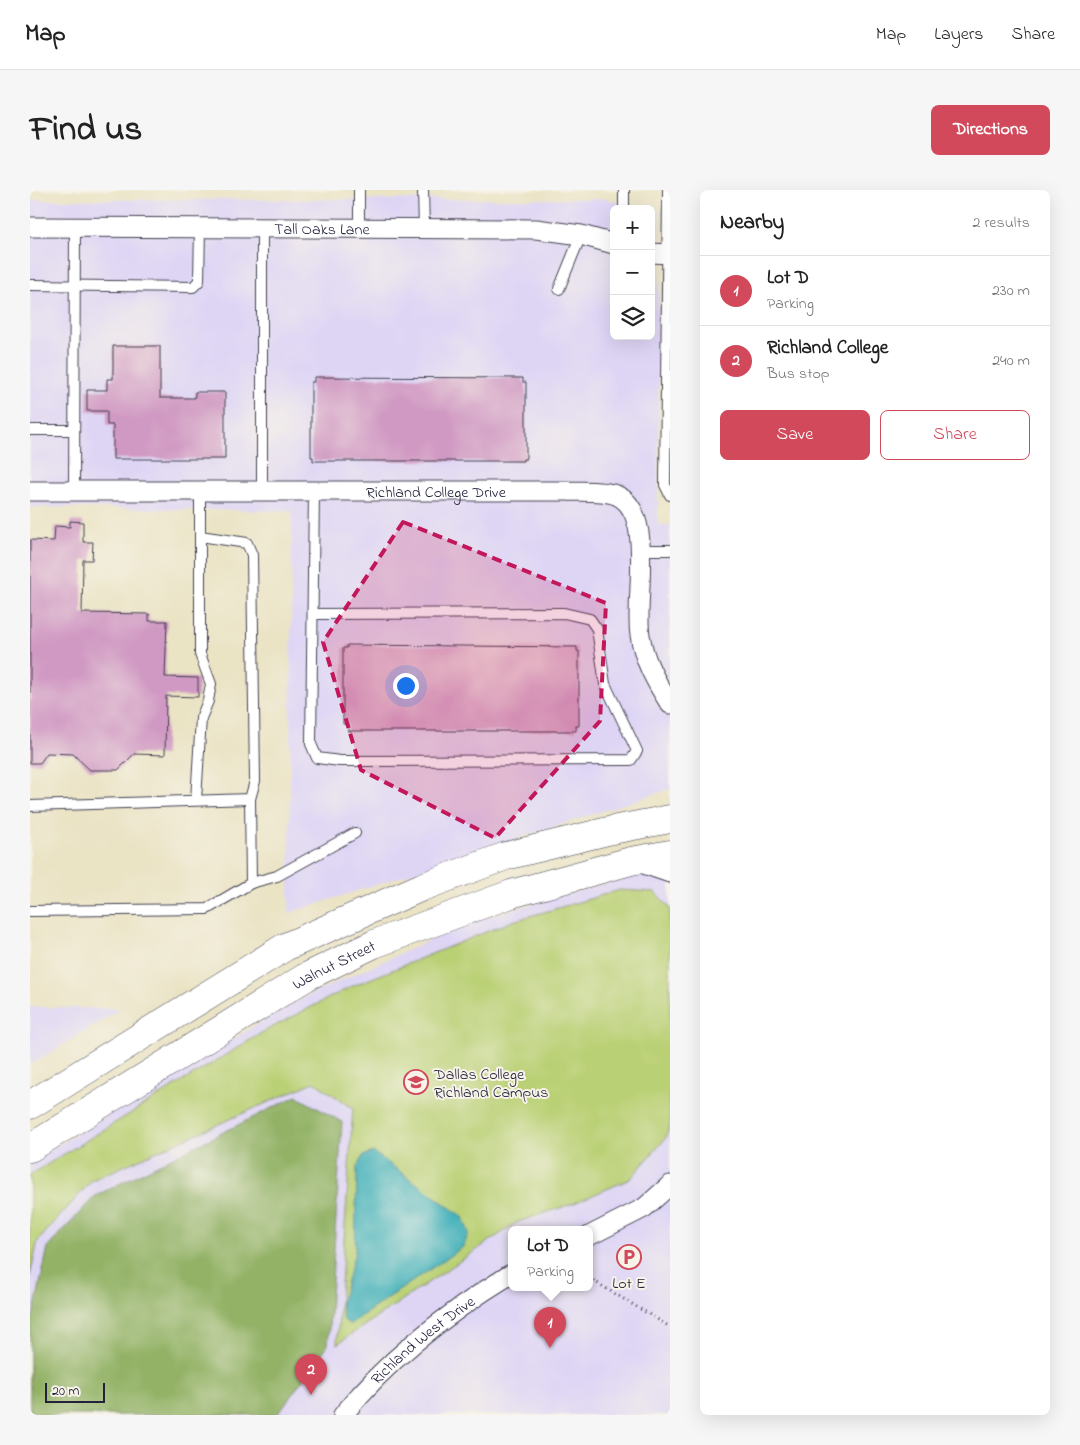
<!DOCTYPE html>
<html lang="en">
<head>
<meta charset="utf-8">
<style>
  :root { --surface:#fff; --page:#f6f6f6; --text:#222; --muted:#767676; --line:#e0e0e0; --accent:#d1495b }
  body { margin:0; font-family:"Indie Flower",sans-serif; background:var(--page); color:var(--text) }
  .controls { position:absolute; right:15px; top:15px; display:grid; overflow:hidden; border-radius:8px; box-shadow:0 5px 20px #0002 }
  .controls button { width:45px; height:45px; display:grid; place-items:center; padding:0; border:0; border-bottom:1px solid var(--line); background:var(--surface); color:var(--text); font:25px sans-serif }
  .scale { position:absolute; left:15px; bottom:12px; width:60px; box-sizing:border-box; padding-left:5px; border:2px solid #22223b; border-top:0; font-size:14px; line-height:18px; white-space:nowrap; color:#22223b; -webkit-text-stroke:4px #f7f3e8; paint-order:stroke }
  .you { position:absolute; left:375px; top:495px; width:18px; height:18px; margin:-12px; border:4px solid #fff; border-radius:50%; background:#1a73e8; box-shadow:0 0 0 8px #1a73e833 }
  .badge { display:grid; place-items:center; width:32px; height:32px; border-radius:50%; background:var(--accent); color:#fff; font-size:16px; font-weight:700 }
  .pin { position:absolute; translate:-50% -41px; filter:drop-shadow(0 1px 2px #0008) }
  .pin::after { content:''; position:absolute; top:26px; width:18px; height:15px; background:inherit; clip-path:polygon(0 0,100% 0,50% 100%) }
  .popup { position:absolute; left:478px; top:1036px; width:85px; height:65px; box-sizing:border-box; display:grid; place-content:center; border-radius:8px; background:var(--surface); filter:drop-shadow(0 1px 4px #0005); font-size:16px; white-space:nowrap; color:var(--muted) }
  .popup b { font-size:19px; color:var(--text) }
  .popup::after { content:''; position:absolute; left:50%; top:100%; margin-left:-10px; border:10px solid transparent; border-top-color:var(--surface) }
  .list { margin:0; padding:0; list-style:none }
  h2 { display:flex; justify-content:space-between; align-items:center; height:65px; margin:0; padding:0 20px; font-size:21px }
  h2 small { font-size:16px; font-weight:400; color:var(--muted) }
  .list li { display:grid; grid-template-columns:32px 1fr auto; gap:15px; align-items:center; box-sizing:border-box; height:70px; padding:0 20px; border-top:1px solid var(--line) }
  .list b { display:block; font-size:19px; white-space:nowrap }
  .list p { margin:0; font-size:16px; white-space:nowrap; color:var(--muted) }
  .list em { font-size:16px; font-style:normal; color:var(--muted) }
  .actions { display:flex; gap:10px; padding:15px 20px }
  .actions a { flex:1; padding:11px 0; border:1px solid var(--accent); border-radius:8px; text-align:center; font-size:18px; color:var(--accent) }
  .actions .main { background:var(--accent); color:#fff }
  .icon { flex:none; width:28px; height:28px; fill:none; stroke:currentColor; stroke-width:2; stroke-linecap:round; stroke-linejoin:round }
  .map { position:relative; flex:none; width:640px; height:1225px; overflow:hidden; border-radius:8px }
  header { display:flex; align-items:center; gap:30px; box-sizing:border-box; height:70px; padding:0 25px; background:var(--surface); border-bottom:1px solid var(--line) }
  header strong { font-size:24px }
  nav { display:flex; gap:28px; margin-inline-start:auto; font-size:18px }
  .intro { display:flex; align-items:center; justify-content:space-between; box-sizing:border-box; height:120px; padding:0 30px }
  h1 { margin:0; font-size:35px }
  .button { padding:12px 22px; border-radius:8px; background:var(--accent); color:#fff; font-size:18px; font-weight:700 }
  main { display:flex; gap:30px; padding:0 30px }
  aside { flex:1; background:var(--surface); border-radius:8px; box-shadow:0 5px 20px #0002 }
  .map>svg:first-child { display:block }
  .built { fill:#ded5f5; fill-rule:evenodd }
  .green { fill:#bad074; stroke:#6e7958 }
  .forest { fill:#93b266; stroke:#5a6a50 }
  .water { fill:#40b0b9; stroke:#31697a }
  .building { fill:#d099c3 }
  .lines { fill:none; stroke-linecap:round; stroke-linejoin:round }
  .service-casing { stroke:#403f50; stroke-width:12 }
  .minor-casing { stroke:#403f50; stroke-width:21 }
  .secondary-casing { stroke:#403f50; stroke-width:29 }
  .path { stroke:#403f50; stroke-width:3; stroke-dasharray:1 4; stroke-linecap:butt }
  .service { stroke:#fff; stroke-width:10 }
  .minor { stroke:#fff; stroke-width:19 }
  .secondary { stroke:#fff; stroke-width:28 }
  .marked { fill:#c2185b; fill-opacity:0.2; stroke:#c2185b; stroke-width:4; stroke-dasharray:10 6; stroke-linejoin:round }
  .labels { text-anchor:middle; stroke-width:4; stroke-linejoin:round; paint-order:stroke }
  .street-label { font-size:16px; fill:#22223b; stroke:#f7f3e8 }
  .poi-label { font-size:16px; fill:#22223b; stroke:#f7f3e8; text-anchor:start }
</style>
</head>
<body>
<header>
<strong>Map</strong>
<nav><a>Map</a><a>Layers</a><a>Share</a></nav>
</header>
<div class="intro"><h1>Find us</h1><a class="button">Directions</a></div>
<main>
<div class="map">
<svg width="640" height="1225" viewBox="0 0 640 1225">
  <rect width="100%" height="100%" fill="#f7f3e8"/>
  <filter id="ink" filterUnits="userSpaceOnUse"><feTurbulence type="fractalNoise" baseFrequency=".02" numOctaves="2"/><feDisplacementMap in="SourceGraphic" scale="10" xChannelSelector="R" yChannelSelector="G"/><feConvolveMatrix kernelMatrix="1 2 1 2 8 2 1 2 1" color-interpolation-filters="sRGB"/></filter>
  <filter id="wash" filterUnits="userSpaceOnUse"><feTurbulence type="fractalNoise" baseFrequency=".0096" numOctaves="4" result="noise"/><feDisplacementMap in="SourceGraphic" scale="20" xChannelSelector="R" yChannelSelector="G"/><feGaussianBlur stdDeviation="1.12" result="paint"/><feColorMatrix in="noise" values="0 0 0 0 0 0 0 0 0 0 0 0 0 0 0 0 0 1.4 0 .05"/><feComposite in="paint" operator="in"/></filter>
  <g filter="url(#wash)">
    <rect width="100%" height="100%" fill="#eae3c4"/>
    <g class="built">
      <path d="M576,9l39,10h-31v127h37v-126l8,2 -1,313h12v264l-381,124 3,-402 -262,-4v-307z"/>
      <path d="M640,680v545h-640v-253l266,-161 176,-80 157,-44zM481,1039h78v58h-78z"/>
      <path d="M0,817l91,2 -91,56z"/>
    </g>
    <path class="green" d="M590,700l35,2 15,16v217l-5,14 -35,40 -58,25 -54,18 -181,122 16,-236 -39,-26 -222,98 -54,61 -8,35v-101l233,-143 87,-45 163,-66z"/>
    <path class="forest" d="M266,906l46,26 -14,223 -51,70h-247v-85l18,-83 47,-51z"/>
    <path class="water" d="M343,962l90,65 6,16 -6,14 -113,77 -7,-4 -2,-18 14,-50 2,-85 6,-11z"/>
    <g id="blocks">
      <g class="building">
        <path d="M83,156h47v52h35v-6h30v67h-112v-34h-6v-14h-20v-21h20v-11h6z"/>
        <path d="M284,187l209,1v4h3v77h-3v2h-210v-4h-2v-75h3z"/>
        <path d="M40,331l13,1v20h10l-1,18h-9l-1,53 67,1v7h18l-2,56 33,1v19l-32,-1 -1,59 -31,-1 -16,16h-28l-17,-16 -26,-1 -7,10h-10v-223l24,1 1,-15 15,1z"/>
        <path d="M317,455l230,2v4h2v75h-3v5h-228v-7h-5v-76h4z"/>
      </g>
    </g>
  </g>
  <g filter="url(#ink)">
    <use href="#blocks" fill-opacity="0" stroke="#403f50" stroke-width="1"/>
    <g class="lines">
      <defs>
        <g id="service">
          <path d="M393,0l1,39"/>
          <path d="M594,0v19"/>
          <path d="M638,0l-3,295 5,10"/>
          <path d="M329,39v-39"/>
          <path d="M0,95l163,2 6,-6 1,-53"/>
          <path d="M529,99l22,-54"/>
          <path d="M0,240h44"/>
          <path d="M44,301l1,-264"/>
          <path d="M232,301v-263"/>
          <path d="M610,360h30"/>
          <path d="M283,424l251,-1 26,6 7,10 8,55 32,67 -6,9 -291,1 -23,-3 -6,-14 3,-253"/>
          <path d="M166,610l5,-82 7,-17 3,-17 -11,-30v-118"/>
          <path d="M0,616l220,-7 5,-18 -3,-226 -5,-12 -47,-7v-45"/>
          <path d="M221,693l26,-7 78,-43"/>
          <path d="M0,721l177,-2 44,-26 -1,-84"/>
        </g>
        <g id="minor">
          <path id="s1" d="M0,37l506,2 45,6 33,9"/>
          <path d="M621,63l19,1"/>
          <path id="s2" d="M0,301h537c15,1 35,-1 49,4 40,16 18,105 24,140 4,26 16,47 30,69"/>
          <path d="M608,672l32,11"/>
          <path d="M559,1046l55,-28 26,-23"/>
          <path id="s3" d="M313,1225c46,-58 106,-103 168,-141"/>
        </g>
        <g id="secondary">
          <path d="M0,915l255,-158 137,-60 84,-31 106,-26 58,-11"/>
          <path id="s4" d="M0,958l276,-171 68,-33 137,-50 120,-33 39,-7"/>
        </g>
      </defs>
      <use href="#service" class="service-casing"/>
      <use href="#minor" class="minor-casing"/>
      <use href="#secondary" class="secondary-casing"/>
      <path class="path" d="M559,1088l81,49"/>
      <use href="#service" class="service"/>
      <use href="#minor" class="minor"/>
      <use href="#secondary" class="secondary"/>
    </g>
  </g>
  <path class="marked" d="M373,332l203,81 -6,118 -105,117 -134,-68 -38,-128z"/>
  <defs>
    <symbol id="university-ring" viewBox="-11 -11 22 22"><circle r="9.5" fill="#f7f3e8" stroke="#d1495b" stroke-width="1.5"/><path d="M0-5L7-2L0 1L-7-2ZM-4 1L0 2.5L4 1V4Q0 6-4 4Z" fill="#d1495b"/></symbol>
    <symbol id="parking-ring" viewBox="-11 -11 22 22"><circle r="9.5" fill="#f7f3e8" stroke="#d1495b" stroke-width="1.5"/><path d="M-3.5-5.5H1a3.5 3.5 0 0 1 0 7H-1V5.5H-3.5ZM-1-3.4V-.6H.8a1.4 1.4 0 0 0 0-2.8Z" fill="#d1495b"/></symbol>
  </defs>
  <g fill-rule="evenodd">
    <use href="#university-ring" x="372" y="878" width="28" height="28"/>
    <use href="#parking-ring" x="585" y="1053" width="28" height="28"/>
  </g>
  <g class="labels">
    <g class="street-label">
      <text dy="6" stroke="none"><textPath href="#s1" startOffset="292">Tall Oaks Lane</textPath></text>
      <text dy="6" stroke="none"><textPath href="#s2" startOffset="406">Richland College Drive</textPath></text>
      <text dy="6" stroke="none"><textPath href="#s4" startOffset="355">Walnut Street</textPath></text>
      <text dy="6" stroke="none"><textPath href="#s3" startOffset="110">Richland West Drive</textPath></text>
    </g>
    <g class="poi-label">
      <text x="404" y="889">Dallas College<tspan x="404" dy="18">Richland Campus</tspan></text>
      <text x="599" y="1098" text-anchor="middle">Lot E</text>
    </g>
  </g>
</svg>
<div class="controls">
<button>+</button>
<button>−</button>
<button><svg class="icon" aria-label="layers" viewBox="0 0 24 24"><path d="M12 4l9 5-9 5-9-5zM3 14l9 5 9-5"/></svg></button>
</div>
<div class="scale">20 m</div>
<div class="you"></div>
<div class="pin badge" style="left:520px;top:1158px">1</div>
<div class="popup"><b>Lot D</b>Parking</div>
<div class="pin badge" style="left:281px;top:1205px">2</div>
</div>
<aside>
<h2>Nearby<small>2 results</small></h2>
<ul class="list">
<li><span class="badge">1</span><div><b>Lot D</b><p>Parking</p></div><em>230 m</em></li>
<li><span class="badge">2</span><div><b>Richland College</b><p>Bus stop</p></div><em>240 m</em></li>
</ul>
<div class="actions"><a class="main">Save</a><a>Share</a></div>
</aside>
</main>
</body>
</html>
